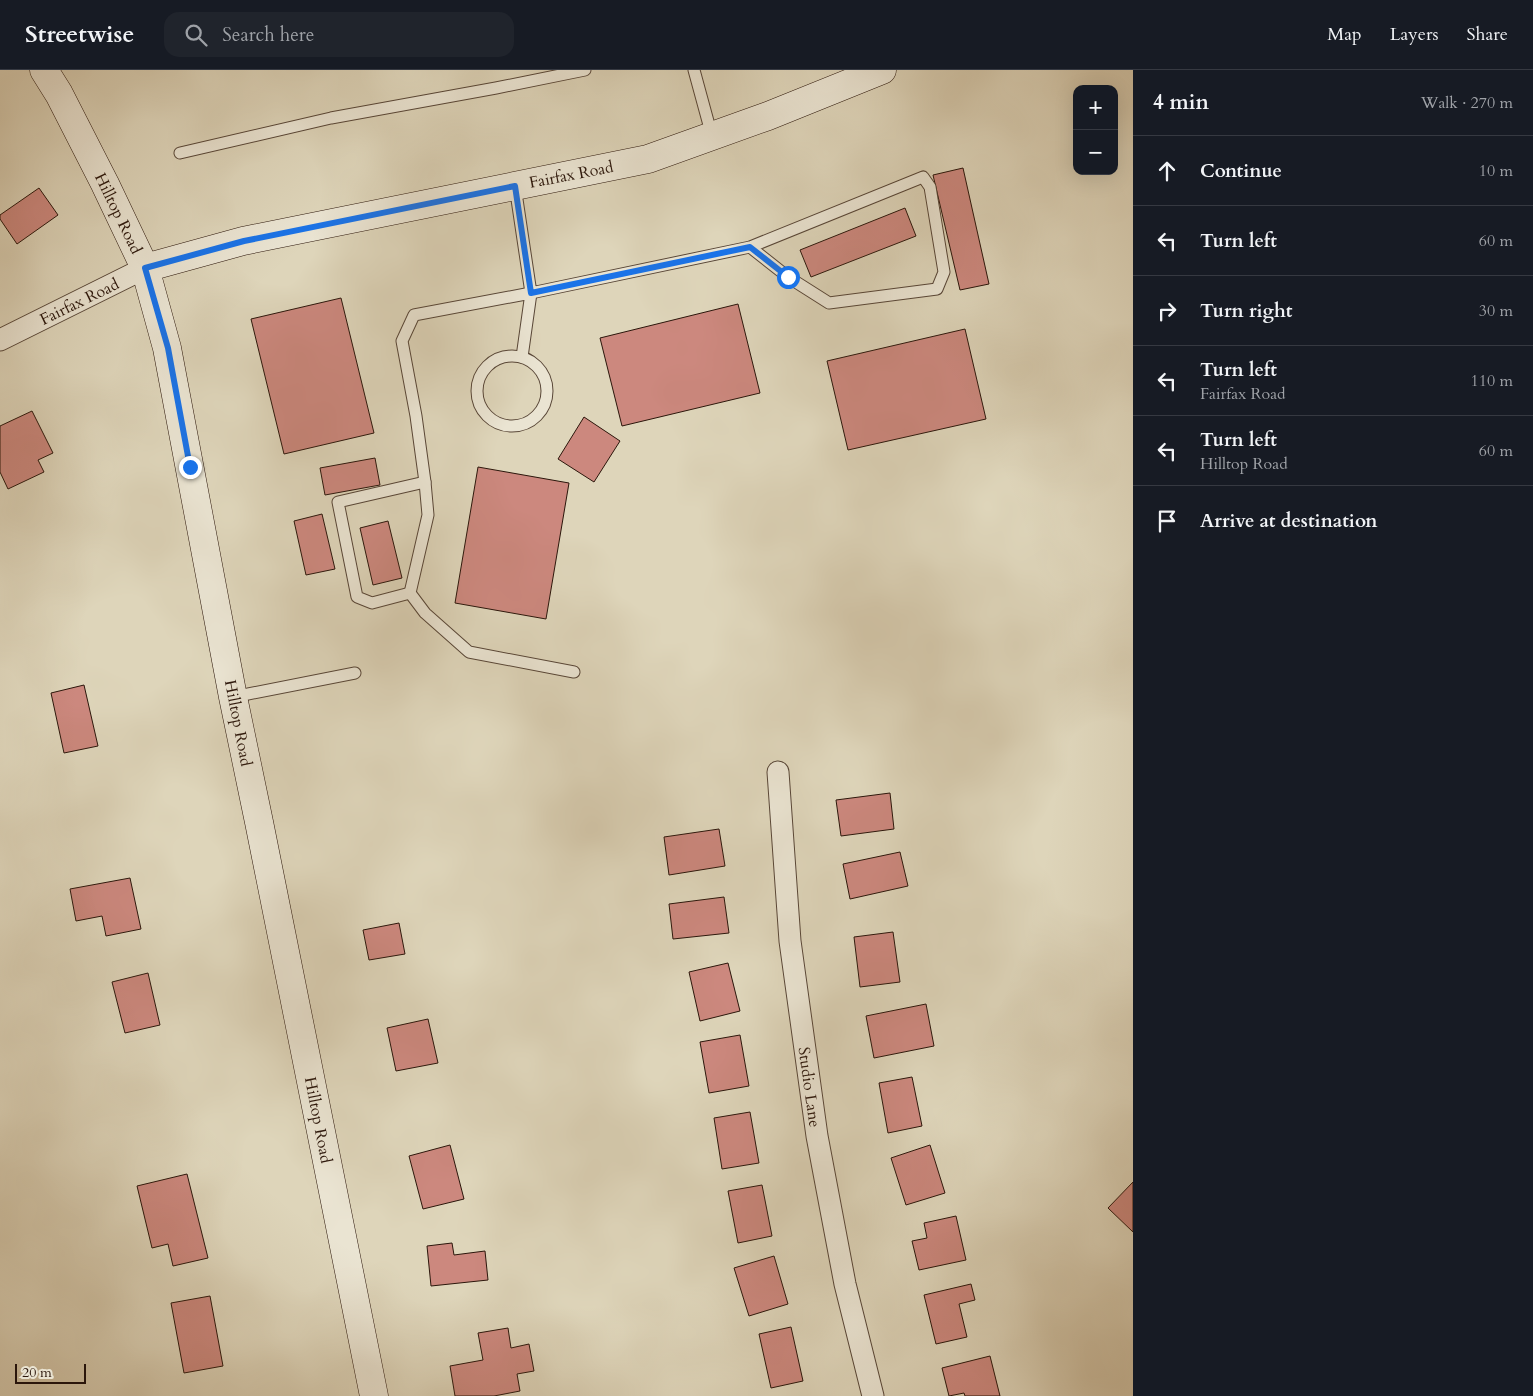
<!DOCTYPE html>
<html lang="en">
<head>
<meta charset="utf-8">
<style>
  :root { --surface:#171b24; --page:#20242c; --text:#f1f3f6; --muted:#9ea1a6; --line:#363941 }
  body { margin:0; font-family:Cardo,serif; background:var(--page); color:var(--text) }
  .controls { position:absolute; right:15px; top:15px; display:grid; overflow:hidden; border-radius:10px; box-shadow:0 5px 20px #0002 }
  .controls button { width:45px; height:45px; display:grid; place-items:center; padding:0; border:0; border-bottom:1px solid var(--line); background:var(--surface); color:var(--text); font:25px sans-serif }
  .scale { position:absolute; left:15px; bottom:12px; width:71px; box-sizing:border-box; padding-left:5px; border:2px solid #2b160b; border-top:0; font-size:14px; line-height:18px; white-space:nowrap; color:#2b160b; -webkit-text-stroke:4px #eae4d2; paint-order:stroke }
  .stop { position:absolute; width:15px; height:15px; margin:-11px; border:4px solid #1a73e8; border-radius:50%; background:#fff }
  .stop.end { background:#1a73e8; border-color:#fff; box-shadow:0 1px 5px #0008 }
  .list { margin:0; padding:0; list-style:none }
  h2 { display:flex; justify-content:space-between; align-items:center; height:65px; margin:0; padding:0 20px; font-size:21px }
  h2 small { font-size:16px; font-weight:400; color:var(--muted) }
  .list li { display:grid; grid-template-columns:32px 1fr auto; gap:15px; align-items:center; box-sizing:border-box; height:70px; padding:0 20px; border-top:1px solid var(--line) }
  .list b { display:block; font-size:19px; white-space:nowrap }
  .list p { margin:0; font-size:16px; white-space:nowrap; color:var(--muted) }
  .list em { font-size:16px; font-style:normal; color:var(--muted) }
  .icon { flex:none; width:28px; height:28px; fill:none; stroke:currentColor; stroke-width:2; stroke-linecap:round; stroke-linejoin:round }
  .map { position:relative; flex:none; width:1133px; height:1326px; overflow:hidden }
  header { display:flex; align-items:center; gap:30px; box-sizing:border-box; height:70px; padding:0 25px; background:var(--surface); border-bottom:1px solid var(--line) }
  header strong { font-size:24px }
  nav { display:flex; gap:28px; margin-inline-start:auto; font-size:18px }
  .search { width:350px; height:45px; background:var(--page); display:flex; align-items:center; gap:12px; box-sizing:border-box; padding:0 18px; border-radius:15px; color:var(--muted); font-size:19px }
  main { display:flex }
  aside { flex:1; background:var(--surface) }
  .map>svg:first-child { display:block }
  .building { fill:#cc887e; stroke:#2b160b }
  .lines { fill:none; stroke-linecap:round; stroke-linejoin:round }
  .lane-casing { stroke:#584637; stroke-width:13 }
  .street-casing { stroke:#584637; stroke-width:23 }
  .secondary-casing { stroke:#2b160b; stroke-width:29 }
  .lane { stroke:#eae4d2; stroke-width:11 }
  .street { stroke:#eae4d2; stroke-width:21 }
  .secondary { stroke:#eae4d2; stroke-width:28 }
  .route { stroke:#1a73e8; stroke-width:6 }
  .labels { text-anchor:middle; stroke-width:4; stroke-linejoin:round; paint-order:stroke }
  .street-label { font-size:16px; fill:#2b160b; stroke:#eae4d2 }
</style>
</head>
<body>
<header>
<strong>Streetwise</strong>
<div class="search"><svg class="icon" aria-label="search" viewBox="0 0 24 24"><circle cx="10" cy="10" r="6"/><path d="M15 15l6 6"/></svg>Search here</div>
<nav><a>Map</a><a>Layers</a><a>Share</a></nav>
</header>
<main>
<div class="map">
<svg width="1133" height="1326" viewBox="0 0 1133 1326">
  <rect width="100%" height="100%" fill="#ded5ba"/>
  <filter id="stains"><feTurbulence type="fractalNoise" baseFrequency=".004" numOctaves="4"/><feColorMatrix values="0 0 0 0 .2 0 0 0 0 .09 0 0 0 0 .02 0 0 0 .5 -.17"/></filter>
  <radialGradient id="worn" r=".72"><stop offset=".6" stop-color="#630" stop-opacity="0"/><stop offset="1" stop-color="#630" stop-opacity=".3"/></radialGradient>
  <g class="building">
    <path d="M963,98l26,116 -29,6 -27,-115z"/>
    <path d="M39,118l19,27 -41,29 -17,-25v-4z"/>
    <path d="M905,138l11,28 -105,41 -11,-27z"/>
    <path d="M341,228l33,135 -90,21 -33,-135z"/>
    <path d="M738,234l22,89 -138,33 -22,-88z"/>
    <path d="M965,259l21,90 -138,31 -21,-89z"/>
    <path d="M32,341l21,42 -15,7 6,12 -36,17 -8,-17v-46z"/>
    <path d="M584,347l36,24 -26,41 -36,-23z"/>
    <path d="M375,388l5,27 -55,10 -5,-27z"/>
    <path d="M478,397l91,16 -23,136 -91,-16z"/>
    <path d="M322,444l13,55 -29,6 -12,-54z"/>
    <path d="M388,451l14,57 -29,7 -13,-57z"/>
    <path d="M84,615l14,61 -34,7 -13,-60z"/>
    <path d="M890,723l4,36 -53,7 -5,-36z"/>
    <path d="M719,759l6,37 -56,9 -5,-38z"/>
    <path d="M900,782l8,34 -58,13 -7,-35z"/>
    <path d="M130,808l11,51 -35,7 -4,-20 -26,5 -6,-32z"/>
    <path d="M724,827l5,36 -56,6 -4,-35z"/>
    <path d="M399,853l6,31 -36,6 -6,-30z"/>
    <path d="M893,862l7,50 -40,5 -6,-50z"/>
    <path d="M728,893l12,48 -40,10 -11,-49z"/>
    <path d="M148,903l12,52 -35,8 -13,-51z"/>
    <path d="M926,934l8,42 -60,12 -8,-42z"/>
    <path d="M428,949l10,44 -42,8 -9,-43z"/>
    <path d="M740,965l9,51 -40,7 -9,-51z"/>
    <path d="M912,1007l10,49 -34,7 -9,-50z"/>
    <path d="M750,1042l9,51 -37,6 -8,-51z"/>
    <path d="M450,1075l14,54 -41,10 -14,-53z"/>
    <path d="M930,1075l15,48 -39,12 -15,-47z"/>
    <path d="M187,1104l21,84 -35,8 -5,-22 -16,4 -15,-62z"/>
    <path d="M1133,1112v50l-25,-24z"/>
    <path d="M762,1115l10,51 -34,7 -10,-52z"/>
    <path d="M956,1146l10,44 -47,10 -7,-29 15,-3 -3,-15z"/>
    <path d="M452,1173l2,12 31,-4 3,29 -57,6 -4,-40z"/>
    <path d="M774,1186l14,48 -39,12 -15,-48z"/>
    <path d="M971,1214l4,16 -16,4 8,33 -31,7 -12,-49z"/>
    <path d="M210,1226l13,70 -39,7 -13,-70z"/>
    <path d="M791,1257l12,54 -32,7 -12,-54z"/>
    <path d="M508,1258l3,20 18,-4 5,27 -17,3 3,17 -26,5h-39l-5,-30 33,-6 -5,-27z"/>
    <path d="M990,1286l10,40h-35l-1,-3 -15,3 -7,-28z"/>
  </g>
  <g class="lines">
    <defs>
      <g id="lane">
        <path d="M694,0l18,66"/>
        <path d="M180,83l151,-35 165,-30 89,-18"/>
        <path d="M515,116l16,107 219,-46 173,-70 7,10 14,85 -7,17 -108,14 -41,-26 -38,-30"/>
        <circle cx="512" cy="321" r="35"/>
        <path d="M522,287l9,-64 -117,22 -12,26 14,75 9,66 3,33 -18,78 15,20 44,39 105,20"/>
        <path d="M410,523l-38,10 -15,-6 -19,-95 87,-20"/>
        <path d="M233,627l122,-24"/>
      </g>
      <g id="street">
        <path d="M0,270l145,-72"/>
        <path d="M778,702l12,169 27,195 28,148 28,112"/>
      </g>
      <g id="secondary">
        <path d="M44,0l15,24 46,90 40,84 22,80 66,349 26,125 115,574"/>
        <path d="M145,198l98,-27 405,-82 120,-43 114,-46"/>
      </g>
    </defs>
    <use href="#lane" class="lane-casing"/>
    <use href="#street" class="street-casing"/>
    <use href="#secondary" class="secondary-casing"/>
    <use href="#lane" class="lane"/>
    <use href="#street" class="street"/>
    <use href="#secondary" class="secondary"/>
  </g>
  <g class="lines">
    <path class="route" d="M190,397l-22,-119 -23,-80 99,-27 271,-55 16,107 219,-46 38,30"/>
  </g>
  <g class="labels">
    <g class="street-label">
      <text transform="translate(571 104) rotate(-11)" y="6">Fairfax Road</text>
      <text transform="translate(119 143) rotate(64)" y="6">Hilltop Road</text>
      <text transform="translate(79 231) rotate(-26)" y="6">Fairfax Road</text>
      <text transform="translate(239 653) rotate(79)" y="6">Hilltop Road</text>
      <text transform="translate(810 1017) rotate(82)" y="6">Studio Lane</text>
      <text transform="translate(319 1050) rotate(79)" y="6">Hilltop Road</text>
    </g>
  </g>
  <rect width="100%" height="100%" filter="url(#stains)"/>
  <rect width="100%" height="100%" fill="url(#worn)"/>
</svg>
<div class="controls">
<button>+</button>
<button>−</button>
</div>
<div class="scale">20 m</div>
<div class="stop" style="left:788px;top:207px"></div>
<div class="stop end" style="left:190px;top:397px"></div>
</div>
<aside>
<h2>4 min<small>Walk · 270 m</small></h2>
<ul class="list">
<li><svg class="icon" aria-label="ahead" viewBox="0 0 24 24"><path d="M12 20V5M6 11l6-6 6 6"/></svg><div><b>Continue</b></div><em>10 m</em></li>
<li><svg class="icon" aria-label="left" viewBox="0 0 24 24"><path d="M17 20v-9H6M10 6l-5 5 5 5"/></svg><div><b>Turn left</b></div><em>60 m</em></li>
<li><svg class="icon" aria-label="right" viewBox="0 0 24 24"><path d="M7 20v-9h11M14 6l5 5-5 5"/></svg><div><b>Turn right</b></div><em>30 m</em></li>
<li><svg class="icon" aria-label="left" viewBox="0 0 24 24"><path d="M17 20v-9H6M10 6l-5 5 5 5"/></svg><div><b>Turn left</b><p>Fairfax Road</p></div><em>110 m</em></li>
<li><svg class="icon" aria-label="left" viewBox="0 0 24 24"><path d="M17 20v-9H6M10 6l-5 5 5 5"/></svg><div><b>Turn left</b><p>Hilltop Road</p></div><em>60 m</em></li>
<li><svg class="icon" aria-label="arrive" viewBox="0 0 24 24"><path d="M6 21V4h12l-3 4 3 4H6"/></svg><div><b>Arrive at destination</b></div></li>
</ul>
</aside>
</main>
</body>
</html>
